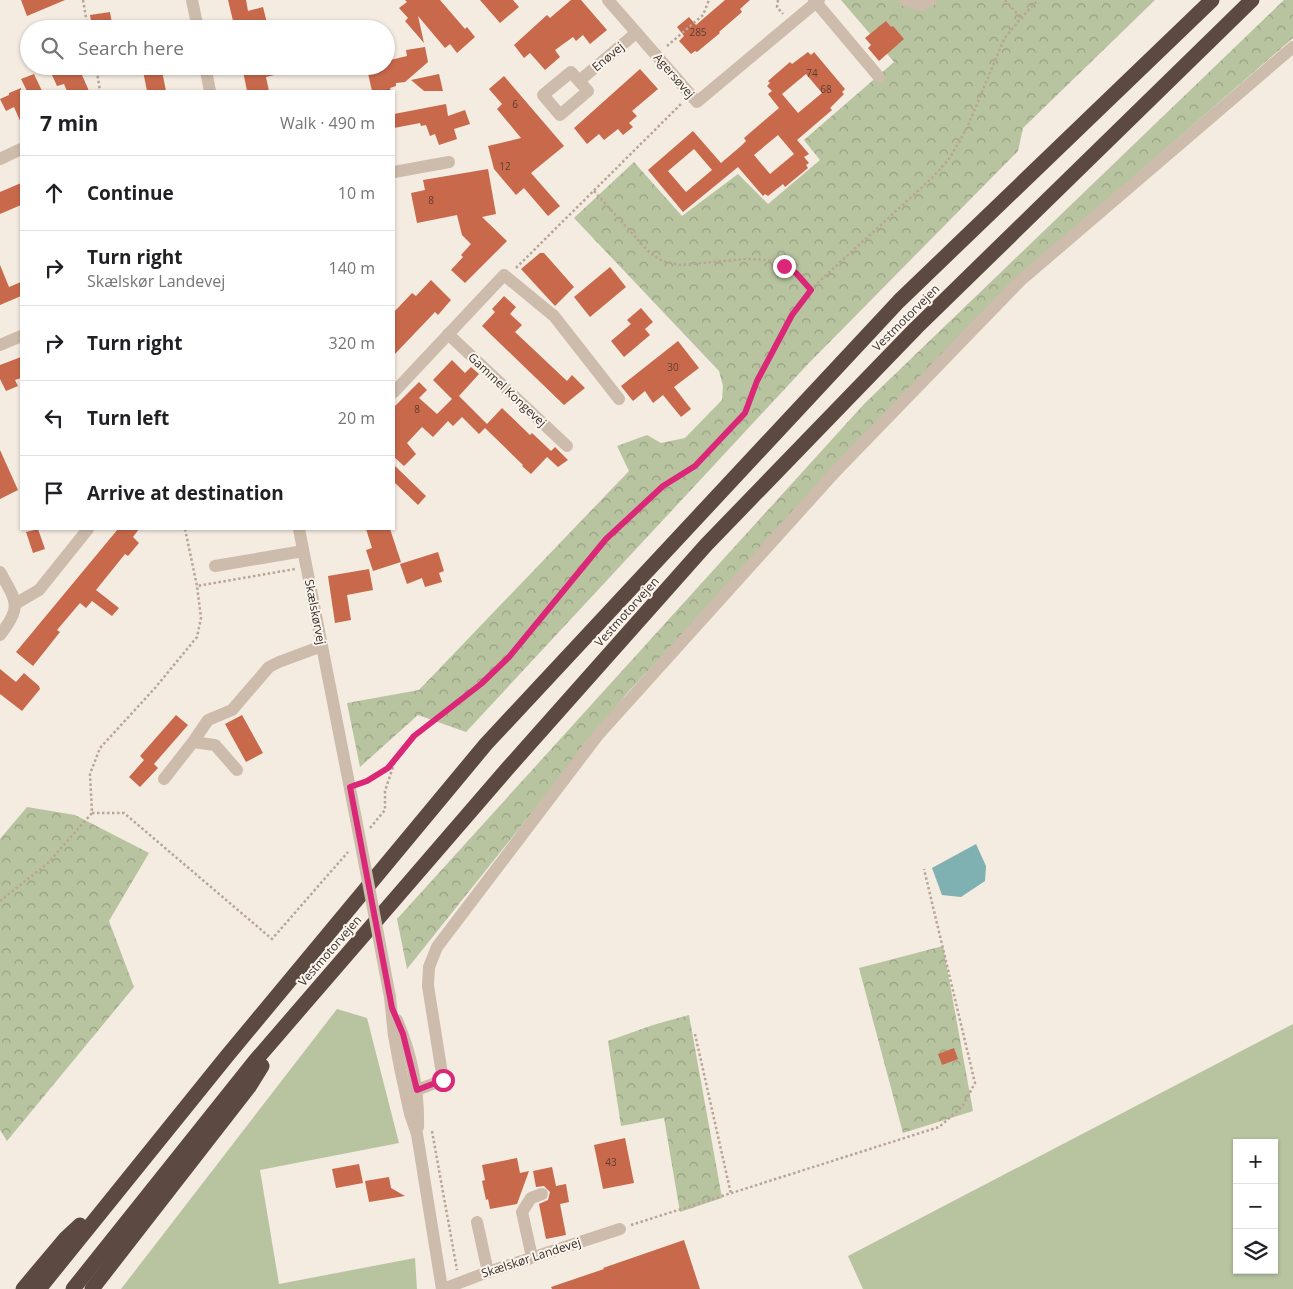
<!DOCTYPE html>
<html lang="en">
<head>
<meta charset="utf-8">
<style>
  :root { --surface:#fff; --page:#f6f6f6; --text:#202124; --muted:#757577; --line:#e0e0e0 }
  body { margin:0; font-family:"Open Sans",sans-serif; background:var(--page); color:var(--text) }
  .controls { position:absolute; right:15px; bottom:15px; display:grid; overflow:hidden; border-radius:0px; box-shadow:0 1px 4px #0004 }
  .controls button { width:45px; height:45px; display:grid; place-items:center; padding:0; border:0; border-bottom:1px solid var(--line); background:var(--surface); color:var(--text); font:25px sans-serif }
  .stop { position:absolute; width:15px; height:15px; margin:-11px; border:4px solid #db2777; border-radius:50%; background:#fff }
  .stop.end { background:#db2777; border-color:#fff; box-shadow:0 1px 5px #0008 }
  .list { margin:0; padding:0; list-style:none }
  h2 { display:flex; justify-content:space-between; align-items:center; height:65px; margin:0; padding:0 20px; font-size:21px }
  h2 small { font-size:16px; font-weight:400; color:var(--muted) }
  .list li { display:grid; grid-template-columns:32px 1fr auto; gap:15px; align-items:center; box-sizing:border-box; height:75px; padding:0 20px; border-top:1px solid var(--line) }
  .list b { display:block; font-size:19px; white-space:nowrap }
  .list p { margin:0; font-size:16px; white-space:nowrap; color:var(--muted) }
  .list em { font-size:16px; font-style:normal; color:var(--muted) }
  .icon { flex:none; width:28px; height:28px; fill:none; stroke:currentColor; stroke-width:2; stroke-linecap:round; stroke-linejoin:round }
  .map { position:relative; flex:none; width:1293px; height:1289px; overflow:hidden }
  .search { position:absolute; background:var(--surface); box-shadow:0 1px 4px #0004; left:20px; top:20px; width:375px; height:55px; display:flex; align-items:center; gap:12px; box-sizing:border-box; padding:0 18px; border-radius:28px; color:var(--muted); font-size:19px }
  .panel { position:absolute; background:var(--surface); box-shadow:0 1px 4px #0004; left:20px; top:90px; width:375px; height:440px; border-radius:0px }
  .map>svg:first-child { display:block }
  .green { fill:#b8c4a0; fill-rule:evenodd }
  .forest { fill:url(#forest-crowns) }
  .water { fill:#7fb0b2 }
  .building { fill:#c8694b; fill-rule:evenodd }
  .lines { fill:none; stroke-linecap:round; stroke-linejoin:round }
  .path { stroke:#b9a596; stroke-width:2.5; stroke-dasharray:2.5 2.5; stroke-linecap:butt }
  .minor { stroke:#cdbbac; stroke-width:12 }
  .highway { stroke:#5c4a42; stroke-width:15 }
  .minor-bridge { stroke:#cdbbac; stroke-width:12 }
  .route { stroke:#db2777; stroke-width:6 }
  .labels { text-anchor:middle; stroke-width:4; stroke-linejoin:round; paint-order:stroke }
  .number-label { font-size:10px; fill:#5e3e33 }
  .street-label { font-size:12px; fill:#3b302b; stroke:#fbf5ee }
</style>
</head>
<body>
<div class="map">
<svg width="1293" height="1289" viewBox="0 0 1293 1289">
  <defs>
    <pattern id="forest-crowns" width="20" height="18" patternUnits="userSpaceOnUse" patternTransform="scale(1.25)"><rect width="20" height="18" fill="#b8c4a0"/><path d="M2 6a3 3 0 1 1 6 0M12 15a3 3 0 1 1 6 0" fill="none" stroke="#97a083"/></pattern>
  </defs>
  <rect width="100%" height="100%" fill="#f4ebe1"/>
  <g class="green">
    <path d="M337,1009l30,9 32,125 -139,27 19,114 136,-26 2,31h-296z"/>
    <path d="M1293,1024v265h-430l-15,-33zM1237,1143h37v127h-37z"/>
  </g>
  <g class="forest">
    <path d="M841,0h314l-132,128 -5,23 -210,213 -342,368 -48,-17 -58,52 -13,-64 72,-13 210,-219 -12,-25 30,-11 14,8 24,-5 37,-38 1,-14 -4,-15 -145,-153 60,-56 48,54 56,-42 30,30 52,-44 -16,-20 90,-78z"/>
    <path d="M1284,0h9v38l-275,239 -390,415 -221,277 -10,-50 468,-516z"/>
    <path d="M27,807l48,8 74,38 -40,68 25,66 -127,154 -7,-11v-291z"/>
    <path d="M943,946l30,165 -70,22 -44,-165z"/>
    <path d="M689,1015l33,183 -42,14 -16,-94 -43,8 -13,-85 45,-16z"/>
  </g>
  <path class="water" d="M976,844l10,22 -1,15 -24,16 -19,-2 -10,-27z"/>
  <g class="building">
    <path d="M21,0h44l-38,16z"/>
    <path d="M228,0h18l2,11 15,-4 4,16 -15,4v2h-17z"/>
    <path d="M405,0h35l25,29 2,-2 8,10 -18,16 -7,-9 -5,4 -27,-32 6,27 -19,-22 3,-3 -9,-10 8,-6z"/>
    <path d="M480,0h33l6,7 -19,16z"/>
    <path d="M571,0h10l26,30 -17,14 -7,-9 -7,6 -3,-4 -18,13 5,7 -15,13 -15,-17 -6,5 -10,-13 33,-30 3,3z"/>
    <path d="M725,0h25l-10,9 2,3 -23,20 1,1 -23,19 -2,-1 -4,3 -12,-13 5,-5 -7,-9 12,-10 7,8z"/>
    <path d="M110,12l2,12 -20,3 -2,-12z"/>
    <path d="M886,21l5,6 2,-1 11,13 -25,22 -11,-13 3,-3 -6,-7z"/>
    <path d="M425,47l3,15 -23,20 -9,1v3l-6,2 1,3h-19l-5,-22 19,-3v-5l21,-5 -1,-6z"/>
    <path d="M808,52l3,3 3,-3 31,37 -3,3 2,2 -14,14 2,2 -35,30 12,14 -5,3 5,6 -3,2 2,3 -23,19 -2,-3 -15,12 -3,-2 -2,2 -25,-29 -55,45 -35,-42 45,-39 28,32 20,-17 5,-5 -2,-3 35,-30 -11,-14 4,-3 -5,-5 3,-3 -2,-2 22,-19 2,2zM806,74l16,19 -24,20 -16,-19zM778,135l16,19 -24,20 -16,-19zM694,149l18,21 -26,22 -18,-21z"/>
    <path d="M70,66h8l11,25h-22l-3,-7 -7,2 -5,-11z"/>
    <path d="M142,66h19l5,25h-19z"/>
    <path d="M242,66h49v5l-25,6 3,14h-22z"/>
    <path d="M640,69l18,20 -26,22 5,5 -8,7 4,4 -10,8 -5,-6 -14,11 -5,-6 -12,10 -13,-16z"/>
    <path d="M34,74l8,17h-15l-6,-12z"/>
    <path d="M439,74l4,17h-19l-13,-11z"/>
    <path d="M504,76l60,70 -33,27 29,33 -12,10 -24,-28 -8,7 -22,-26 -6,-23 33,-8 -24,-29 5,-5 -13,-15z"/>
    <path d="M21,88v35l-7,-16 -8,4 -6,-12 9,-4v-2z"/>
    <path d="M446,104l2,12 17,-6 5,14 -16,5 3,10 -18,6 -4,-11 -5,2 -4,-11 -5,1 -1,-3 -26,5v-14z"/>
    <path d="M488,169l8,45 -14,3 25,24 -42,42 -14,-13 12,-13 -2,-2 10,-11 -9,-9 -5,-20 -40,8 -6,-30 14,-3 -2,-10z"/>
    <path d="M21,183v22l-21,9v-22z"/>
    <path d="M540,253h4l30,34 -19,19 -34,-37z"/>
    <path d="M0,265l9,22 12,-5v14l-21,9z"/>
    <path d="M610,267l16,20 -36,30 -16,-20z"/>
    <path d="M431,280l20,20 -13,15 -3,-3 -41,43v-43l18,-19 4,3z"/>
    <path d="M504,296l12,11 -6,7 12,11 -7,7 52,49 5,-6 13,13 -21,17 -82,-79 13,-14 -3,-3z"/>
    <path d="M641,308l12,14 -8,7 5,6 -26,22 -13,-16 20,-17 -4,-4z"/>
    <path d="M678,341l21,27 -25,19 17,22 -10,8 -18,-22 -10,8 -8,-12 -12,10 -12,-15z"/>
    <path d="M21,357v21l-6,2 3,6 -12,5 -6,-12v-14z"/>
    <path d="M452,360l13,13 6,-6 8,7 -20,22 28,28 15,-16 28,27 2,-2 19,18 4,-4 13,13 -10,7 -11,-10 -16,17 -9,-8 1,-1 -38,-37 -6,6 -17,-17 -9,9 -5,-5 -15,16 -11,-10 -15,16 9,11 -12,12 -10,-9v-50l25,-25 8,8 -8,8 18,16 15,-15 -19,-19z"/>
    <path d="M0,450l18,40 -18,9z"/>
    <path d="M394,465l32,31 -8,9 -24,-23z"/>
    <path d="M38,529l7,20 -12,4 -7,-21z"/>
    <path d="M118,529h21l-6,8 6,6 -11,13 -3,-2 -29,36 23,18 -7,8 -20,-15 -6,7 -6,-5 -23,27 3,2 -27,34 -17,-14z"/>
    <path d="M366,529h24l11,33 -28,9 -7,-21 6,-2z"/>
    <path d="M438,552l6,19 -5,2 3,9 -17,5 -3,-9 -15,6 -7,-20z"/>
    <path d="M369,569l4,21 -26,5 4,25 -16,3 -7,-47z"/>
    <path d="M0,669l16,13 8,-9 15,13 1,3 -18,22 -22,-17z"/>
    <path d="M176,715l12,10 -34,39 4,4 -18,19 -11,-10 15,-17 -4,-4z"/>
    <path d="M242,715l21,38 -17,9 -21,-38z"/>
    <path d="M954,1048l4,11 -16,6 -4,-11z"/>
    <path d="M625,1138l9,45 -31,6 -9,-44z"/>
    <path d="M517,1158l3,15 9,-2 -12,33 -27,5 -2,-10 -2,1 -4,-19 3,-1 -3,-15z"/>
    <path d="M359,1164l4,19 -27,5 -4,-19z"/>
    <path d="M552,1167l4,19 10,-2 3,18 -9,2 6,31 -20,4 -7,-35 9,-4 2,-8 -6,-6 -8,1 -3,-16z"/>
    <path d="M389,1177l2,11 14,8 -36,6 -4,-21z"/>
    <path d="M684,1240l16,49h-148l-1,-2 53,-18 -1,-1z"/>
  </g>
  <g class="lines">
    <g class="path">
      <path d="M83,0l5,29"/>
      <path d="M778,0l-1,7 6,7"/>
      <path d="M1005,0l16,18"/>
      <path d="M667,46l36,-31 6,-15"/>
      <path d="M96,66l4,25"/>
      <path d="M594,191l54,60 14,10 19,4 65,-6 22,1 17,6 11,7 15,16"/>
      <path d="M516,268l166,-165"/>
      <path d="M185,529l12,57 98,-17"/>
      <path d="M362,784l15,-9 17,-13"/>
      <path d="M92,813h32l148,126 76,-87"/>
      <path d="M370,828l15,-18v-19l10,-30 19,-25 67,-52 28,-27 98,-118 56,-53 32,-20 50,-53 12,-32 44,-80 10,-12 121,-111 17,-19 18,-31 37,-89 17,-21 17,-18"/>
      <path d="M0,901l48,-38 44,-50 -2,-39 10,-26 55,-60 42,-51 4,-19 -4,-32"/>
      <path d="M695,1034l36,160"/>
      <path d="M432,1131l25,139"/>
      <path d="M631,1225l308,-98 23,-20 13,-24 -51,-214"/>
    </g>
    <g class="minor">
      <path d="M192,0l6,29"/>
      <path d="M608,0l89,102 122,-102"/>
      <path d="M814,0l65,77"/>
      <path d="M904,0l17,5 10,-5"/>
      <path d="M205,66l5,25"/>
      <path d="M579,81l9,10 -28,24 -17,-20 28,-23 8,9 57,-48"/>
      <path d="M0,159l21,-10"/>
      <path d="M394,172l55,-10"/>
      <path d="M448,334l119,112"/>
      <path d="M0,345l21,-9"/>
      <path d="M394,392l110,-117 50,41 65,83"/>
      <path d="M299,529l57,290"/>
      <path d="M215,566l88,-15"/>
      <path d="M0,572c16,29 23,34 0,63"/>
      <path d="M15,604l24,-14 49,-61"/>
      <path d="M193,742l22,3 22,25"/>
      <path d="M164,779l29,-37 15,-22 24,-10 37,-43 10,-5 43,-16"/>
      <path d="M390,997l4,39 6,32 10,46 7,20 25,155"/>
      <path d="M397,1020c14,33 22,70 21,107"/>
      <path d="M417,1090l26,-10 -15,-94 1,-19 8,-20 161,-212 238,-264 184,-190 273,-234"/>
      <path d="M477,1222l11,50"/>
      <path d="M532,1257l-10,-45 9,-14 11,-4"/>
      <path d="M443,1289l45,-17 132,-43"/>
    </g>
    <g class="highway">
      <path d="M23,1289l42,-50 15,-14"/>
      <path d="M39,1289l188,-233 259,-312 413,-443 313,-301"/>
      <path d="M73,1289l182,-228 253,-293 198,-223 210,-217 336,-328"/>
      <path d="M92,1289l157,-202 13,-21"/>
    </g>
    <path class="minor-bridge" d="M356,819l34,178"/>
  </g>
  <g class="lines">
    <path class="route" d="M443,1080l-26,10 -14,-56 -11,-26 -42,-221 17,-6 21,-13 26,-32 67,-52 28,-27 97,-118 57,-53 32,-20 50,-53 12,-32 35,-66 19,-25 -15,-17 -12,-7"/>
  </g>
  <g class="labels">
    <g class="number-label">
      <text x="698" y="36">285</text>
      <text x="812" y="77">74</text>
      <text x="826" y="93">68</text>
      <text x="515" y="108">6</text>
      <text x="505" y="170">12</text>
      <text x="431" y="204">8</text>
      <text x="673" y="371">30</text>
      <text x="417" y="413">8</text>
      <text x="611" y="1166">43</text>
    </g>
    <g class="street-label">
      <text transform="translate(608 57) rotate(-40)" y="4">Enøvej</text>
      <text transform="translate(674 76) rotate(49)" y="4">Agersøvej</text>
      <text transform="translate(906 318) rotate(-45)" y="4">Vestmotorvejen</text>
      <text transform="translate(507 390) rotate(43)" y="4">Gammel Kongevej</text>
      <text transform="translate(315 612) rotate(79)" y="4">Skælskørvej</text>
      <text transform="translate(627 612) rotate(-48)" y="4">Vestmotorvejen</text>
      <text transform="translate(330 951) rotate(-49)" y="4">Vestmotorvejen</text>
      <text transform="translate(531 1258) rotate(-18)" y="4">Skælskør Landevej</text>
    </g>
  </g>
</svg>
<div class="controls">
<button>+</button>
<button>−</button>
<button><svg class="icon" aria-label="layers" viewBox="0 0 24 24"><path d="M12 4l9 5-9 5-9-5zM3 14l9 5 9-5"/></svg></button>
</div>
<div class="stop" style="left:443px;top:1080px"></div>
<div class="stop end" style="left:784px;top:266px"></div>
<div class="search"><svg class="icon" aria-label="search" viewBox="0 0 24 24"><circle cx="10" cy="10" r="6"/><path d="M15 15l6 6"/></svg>Search here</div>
<section class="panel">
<h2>7 min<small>Walk · 490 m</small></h2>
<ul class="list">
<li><svg class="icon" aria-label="ahead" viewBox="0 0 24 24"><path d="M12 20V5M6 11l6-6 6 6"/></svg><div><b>Continue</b></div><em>10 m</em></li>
<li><svg class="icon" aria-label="right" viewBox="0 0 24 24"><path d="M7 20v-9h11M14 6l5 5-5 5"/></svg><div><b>Turn right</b><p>Skælskør Landevej</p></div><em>140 m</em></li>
<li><svg class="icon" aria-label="right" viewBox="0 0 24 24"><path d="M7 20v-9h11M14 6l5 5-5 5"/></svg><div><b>Turn right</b></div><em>320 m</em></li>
<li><svg class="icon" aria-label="left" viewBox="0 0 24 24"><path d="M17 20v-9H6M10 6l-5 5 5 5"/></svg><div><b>Turn left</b></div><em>20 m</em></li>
<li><svg class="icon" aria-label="arrive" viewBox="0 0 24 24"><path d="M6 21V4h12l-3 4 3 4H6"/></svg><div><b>Arrive at destination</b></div></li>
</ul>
</section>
</div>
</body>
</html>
